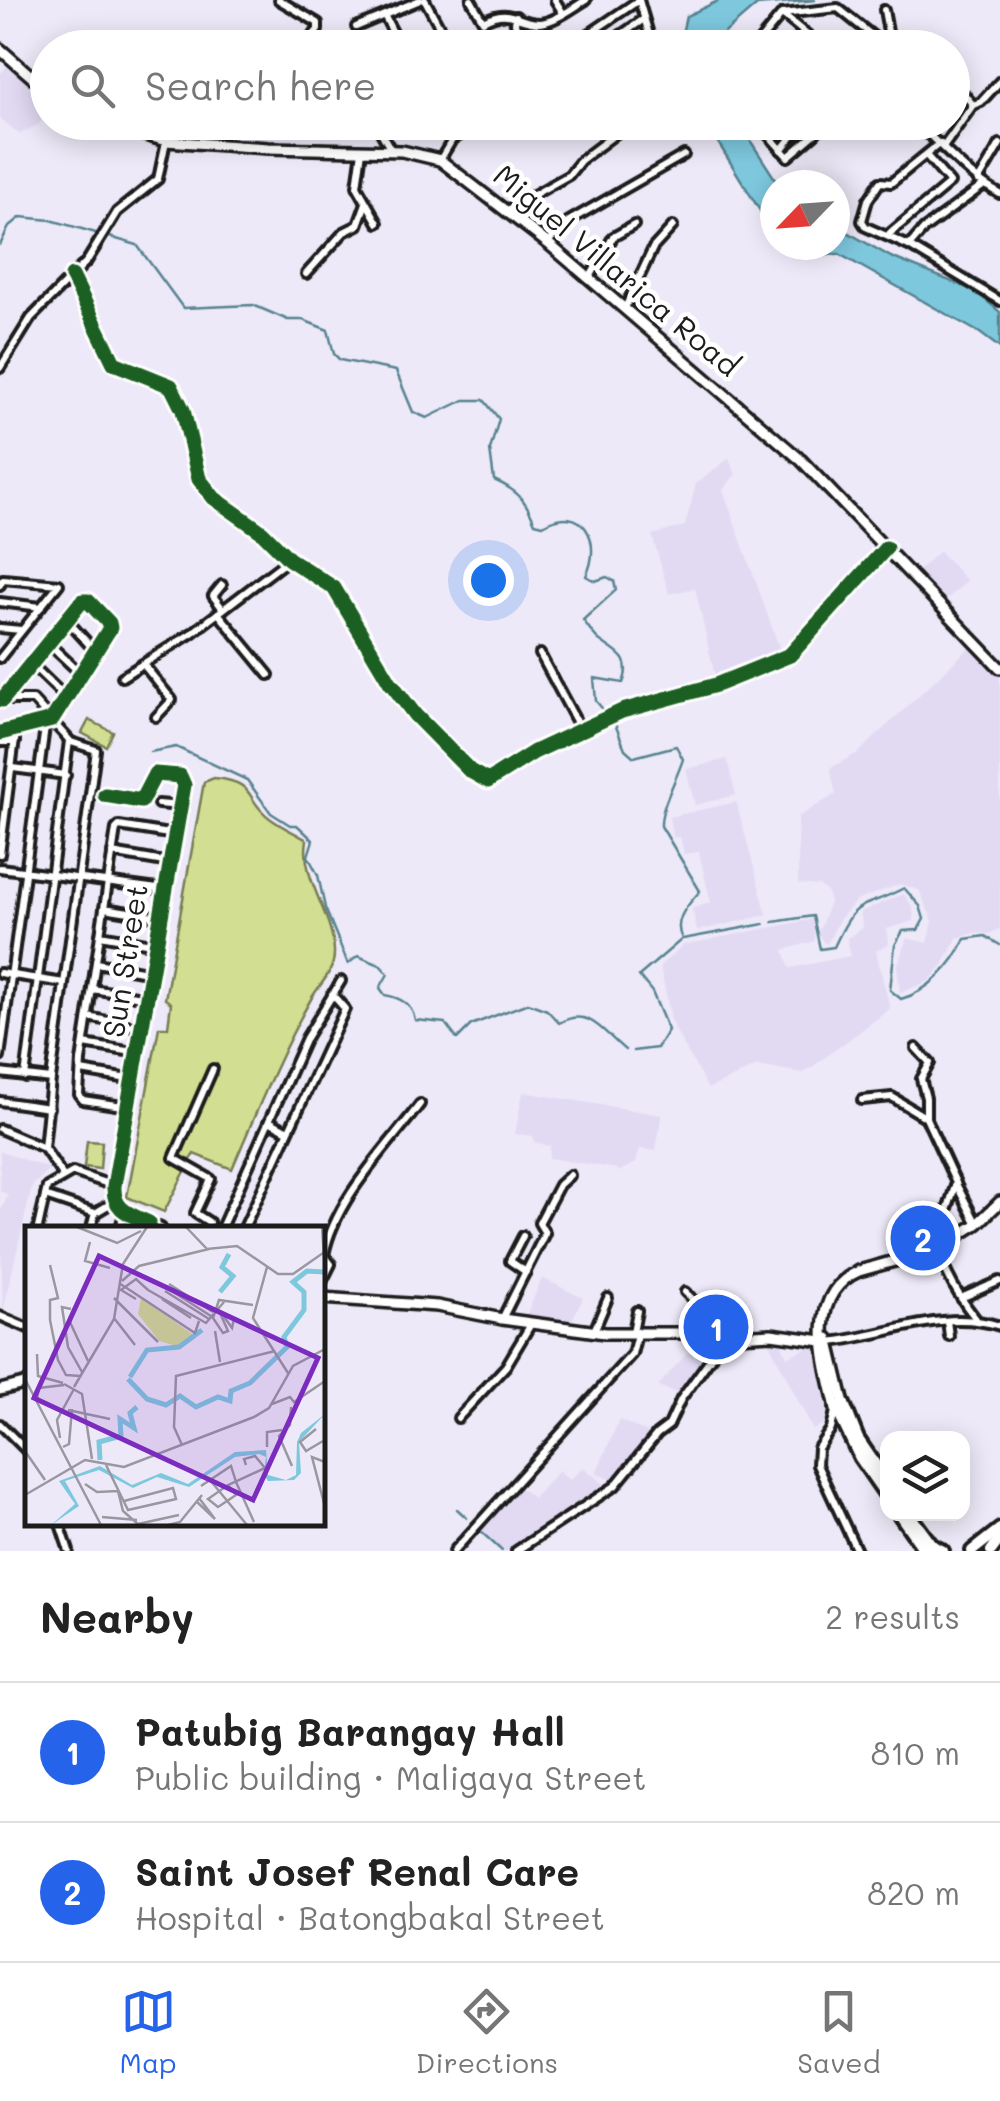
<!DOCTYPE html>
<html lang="en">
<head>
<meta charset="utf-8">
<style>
  :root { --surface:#fff; --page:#f6f6f6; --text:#222; --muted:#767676; --line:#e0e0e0; --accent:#2563eb }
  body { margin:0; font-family:Mali,sans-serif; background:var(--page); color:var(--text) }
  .controls { position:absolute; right:30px; bottom:30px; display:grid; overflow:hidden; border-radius:20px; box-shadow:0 5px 25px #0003 }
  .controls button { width:90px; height:90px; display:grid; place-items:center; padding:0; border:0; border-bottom:2px solid var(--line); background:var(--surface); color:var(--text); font:50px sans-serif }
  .compass { position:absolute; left:760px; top:170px; width:90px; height:90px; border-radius:50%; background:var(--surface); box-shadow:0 5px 25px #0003; rotate:245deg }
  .you { position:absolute; left:488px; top:580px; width:35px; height:35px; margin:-25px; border:8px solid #fff; border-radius:50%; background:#1a73e8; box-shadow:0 0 0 15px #1a73e833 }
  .badge { display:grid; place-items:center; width:65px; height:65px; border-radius:50%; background:var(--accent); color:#fff; font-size:32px; font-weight:700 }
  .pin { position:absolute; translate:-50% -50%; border:5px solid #fff; box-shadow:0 2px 10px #0006 }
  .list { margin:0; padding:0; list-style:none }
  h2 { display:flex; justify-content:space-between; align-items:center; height:130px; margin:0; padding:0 40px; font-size:42px }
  h2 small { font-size:32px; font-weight:400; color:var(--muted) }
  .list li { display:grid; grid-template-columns:65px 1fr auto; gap:30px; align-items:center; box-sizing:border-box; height:140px; padding:0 40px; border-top:2px solid var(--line) }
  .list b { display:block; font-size:38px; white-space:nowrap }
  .list p { margin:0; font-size:32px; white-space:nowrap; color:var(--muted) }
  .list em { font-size:32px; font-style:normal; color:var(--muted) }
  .icon { flex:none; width:55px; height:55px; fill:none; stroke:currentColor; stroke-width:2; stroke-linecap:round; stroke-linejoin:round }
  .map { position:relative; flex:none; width:1000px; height:1551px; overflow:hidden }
  .search { position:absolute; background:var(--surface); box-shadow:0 5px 25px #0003; left:30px; right:30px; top:30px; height:110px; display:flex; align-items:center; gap:25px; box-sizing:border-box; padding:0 35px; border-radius:55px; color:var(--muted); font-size:38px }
  .sheet { height:410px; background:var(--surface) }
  nav { display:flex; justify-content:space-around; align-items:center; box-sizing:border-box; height:140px; border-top:2px solid var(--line); background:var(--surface); font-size:28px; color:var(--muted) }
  nav a { display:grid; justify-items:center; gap:5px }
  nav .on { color:var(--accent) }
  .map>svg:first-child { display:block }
  .built { fill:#e2daf3 }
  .green { fill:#d2de91; stroke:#777d56; stroke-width:2.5 }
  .water { fill:#7ec8de; stroke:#578390; stroke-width:2.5 }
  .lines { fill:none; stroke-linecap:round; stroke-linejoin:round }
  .stream { stroke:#578390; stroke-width:2.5 }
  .minor-casing { stroke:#1c1c1c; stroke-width:14 }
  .major-casing { stroke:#1c1c1c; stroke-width:16 }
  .highway-casing { stroke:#1c1c1c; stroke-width:18 }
  .minor { stroke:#fff; stroke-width:6 }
  .major { stroke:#fff; stroke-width:9 }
  .highway { stroke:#fff; stroke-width:10 }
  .cycleway-casing { stroke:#fff; stroke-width:21 }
  .cycleway { stroke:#1b5e20; stroke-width:15 }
  .labels { text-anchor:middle; stroke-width:9; stroke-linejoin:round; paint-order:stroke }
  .street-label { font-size:30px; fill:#1c1c1c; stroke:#fff }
  .inset-river { fill:none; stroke:#7ec8de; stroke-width:5 }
  .inset-road { fill:none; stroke:#9a97a0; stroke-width:2.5 }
  .view { fill:#7b2cbf; fill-opacity:0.15; stroke:#7b2cbf; stroke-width:5 }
  .inset-edge { fill:none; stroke:#1c1c1c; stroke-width:5 }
</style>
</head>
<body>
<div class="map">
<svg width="1000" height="1551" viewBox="0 0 1000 1551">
  <rect width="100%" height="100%" fill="#eee9f8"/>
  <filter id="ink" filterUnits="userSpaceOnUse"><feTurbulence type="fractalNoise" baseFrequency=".01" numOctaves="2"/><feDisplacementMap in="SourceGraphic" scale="20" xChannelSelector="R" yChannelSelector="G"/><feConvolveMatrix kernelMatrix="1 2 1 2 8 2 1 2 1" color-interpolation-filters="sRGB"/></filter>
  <g filter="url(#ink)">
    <g class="built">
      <path d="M11,62l36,31v20l-9,12 -19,9 -19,-16v-44z"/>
      <path d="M729,458l7,16 -13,16 60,168 -66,27 -22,-97 -26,6 -17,-59 33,-9 11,-42z"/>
      <path d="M939,551l28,30 -24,22 -27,-30z"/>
      <path d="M970,647l30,31v251l-11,5 -14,-1 -18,5 -14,27 -14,16 -29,12 -3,-26 10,-29 21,5 5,-22 -14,-31 -19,-6 -44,17 -17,19 -12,24 -4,-2 -5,-9 12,-32 -4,-10 -7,-5 -21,-2v-67l38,-23 -6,-26 28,-15z"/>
      <path d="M727,759l9,36 -41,10 -9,-36z"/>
      <path d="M736,802l31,113 -70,16 -5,-23 19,-5 -12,-51 -15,2 -4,-17h-7l-4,-20z"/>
      <path d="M904,894l9,14 1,13 -27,8 2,15 -13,7 14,58 -86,64 -47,-7 -49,23 -36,-65 -12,-58 23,-21 130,-26 2,22 -31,9 6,18 60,-12 -3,-18 16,-10 -3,-16z"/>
      <path d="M523,1092l139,23 -6,36 -16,-2 -4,14 -19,9 1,-3 -69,-11 1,-12 -16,-4 -1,-6 -18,-2z"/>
      <path d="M0,1151l50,18 -18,17 -29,125 -3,-99 8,-17 -8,-4z"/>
      <path d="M542,1278l41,20 -13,26 -46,-3z"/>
      <path d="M766,1337h13l8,20 24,-11 9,5 13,58 -8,14 -12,7z"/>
      <path d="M693,1346l16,14 -30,34 -21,-8z"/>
      <path d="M619,1420l34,15 -38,46 -19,-8z"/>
      <path d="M583,1467l21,17 -48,37 -46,30h-6l-26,-24 38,-43 17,14 26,-28 10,10z"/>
    </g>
    <g class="green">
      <path d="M89,720l24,12 -7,14 -24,-13z"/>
      <path d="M214,778c44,4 30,22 57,41 11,8 24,14 36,21 -7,38 26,74 27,111 1,21 -13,31 -23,48 -31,54 -54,112 -79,170l-38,-15 -30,58 -37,-15 32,-170h9l3,-24 -6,-4 39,-217z"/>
      <path d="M87,1141l15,1 -2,27 -16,-2z"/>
    </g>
    <g class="water">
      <path d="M720,0h96l-59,5 -44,38v4h-34l7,-31z"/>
      <path d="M706,123h33l40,62h-4v50z"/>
      <path d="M835,225l56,32 84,34 25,21v36l-20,-15 -141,-79 -39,1 -13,-10h48z"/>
    </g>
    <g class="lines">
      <g class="stream">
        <path d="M0,245l9,-18 12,-10 30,3 86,25 46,63 70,-3 35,15h15l25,10 6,24 6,6 56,11 17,41 14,6 37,-18h20l15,19 -9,31 4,30c23,10 32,20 41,43l8,2c40,-23 60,16 43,51l9,5 12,-4 7,4 2,9 -33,30c5,6 10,15 16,20 17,13 34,17 24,43l-29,-5 2,23 19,23 10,25 9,8 42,-11 7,13c-6,20 -23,48 -22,67l39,65c-12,14 -28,29 -18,48"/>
        <path d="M150,752l26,-5 71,33 24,33 19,12h7l16,15 -5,16 10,19 7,33 23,56 10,-8 22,9 8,9 -8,14 5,7c16,3 27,9 30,25l30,3 12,16 14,-14 57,-22 19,7 12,13c30,-17 43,8 66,27"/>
        <path d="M773,922l40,-6 7,33 14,-2c24,-52 24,-35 70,-59l16,18 4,13 -6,11 -15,1 -8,14 -5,45 11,9c27,-7 53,-35 64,-60l20,-3 15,9"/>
        <path d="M683,939l81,-15"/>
        <path d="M633,1051l24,-3 11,-18 -16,-38 -13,-16 42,-36"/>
        <path d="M457,1509l10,9"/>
        <path d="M479,1530l23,21"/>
      </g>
      <defs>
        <g id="minor">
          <path d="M279,0l39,23v7l-17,18"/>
          <path d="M425,0l26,48"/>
          <path d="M471,0l12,21c28,-15 32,2 57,2 15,-1 34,-16 46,-23"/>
          <path d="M555,0l8,13"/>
          <path d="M884,10l5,27"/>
          <path d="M782,14l41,34"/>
          <path d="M516,16l-1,7 7,25"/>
          <path d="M385,17l16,31"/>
          <path d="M356,27l64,-27"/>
          <path d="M574,44l65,-44 14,48"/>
          <path d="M602,48l42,-29"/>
          <path d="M638,48l12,-9"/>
          <path d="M754,48l28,-34 56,-6 41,33"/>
          <path d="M868,48c19,-12 27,-14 45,0"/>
          <path d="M952,79l21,26"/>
          <path d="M375,122l16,28"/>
          <path d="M441,122l11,18"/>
          <path d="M757,122l31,35 28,-24"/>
          <path d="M821,122l4,4"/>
          <path d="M915,122c28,24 53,55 85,72"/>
          <path d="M940,143l-49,40 -11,-1 -12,18 -6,21 4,6 43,19 91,55"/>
          <path d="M944,146l29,-41 8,-3 19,-21"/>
          <path d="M781,150l23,-28"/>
          <path d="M362,151l-5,35 21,37"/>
          <path d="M440,160l12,-20 31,-18"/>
          <path d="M978,181l22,-37"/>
          <path d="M507,210l62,-35 12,-15 37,-28 34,-9"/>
          <path d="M888,235l62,-52 -24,-28"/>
          <path d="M547,243l22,-22 115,-66"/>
          <path d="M909,246l15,-17 60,-44"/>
          <path d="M306,274l38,-42 14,-7 8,-22"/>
          <path d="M72,276l42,87 57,23 12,24 16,69 15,19 48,34 27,27 45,29 56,94 25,33 55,56 18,10 46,-29 88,-41 94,-26 74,-30 96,-107"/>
          <path d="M589,279l24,-42 21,-12"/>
          <path d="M625,308l28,-60 20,-22"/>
          <path d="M0,368l31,-50 56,-57 30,-49 41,-33 8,-38"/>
          <path d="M0,585l3,-6 56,5 -59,74"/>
          <path d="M222,585l-9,11 10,13"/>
          <path d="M0,602l41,5"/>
          <path d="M218,613l51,62"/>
          <path d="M66,619l29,32"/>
          <path d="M0,628l21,2"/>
          <path d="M47,642l34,32"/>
          <path d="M540,654l42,78"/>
          <path d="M31,664l35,34"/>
          <path d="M143,664l29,36 -16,17"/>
          <path d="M122,677l70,-44 97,-74"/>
          <path d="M0,700h33l38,42 25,8 -45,329 -7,69 19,28"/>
          <path d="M0,733l52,-13 58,-92 -1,-5 -21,-22h-6l-80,99"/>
          <path d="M0,742h15"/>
          <path d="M13,768l53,7"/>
          <path d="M105,795l36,6 14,-27 25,2 4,9 -70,401c-1,25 16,28 35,37l-2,5"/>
          <path d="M158,804l23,2"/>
          <path d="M112,853l58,10"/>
          <path d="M0,854l16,-123"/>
          <path d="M0,868l165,22"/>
          <path d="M104,908l56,9"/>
          <path d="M100,935l57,10"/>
          <path d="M96,963l56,10"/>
          <path d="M0,973l64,10"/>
          <path d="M92,989l56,9"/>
          <path d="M88,1017l55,11"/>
          <path d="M84,1044l55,9"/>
          <path d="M916,1048l14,15 -9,16 5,19v20l30,65 -9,28 -14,12c5,38 19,65 43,96"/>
          <path d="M0,1057l46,-337"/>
          <path d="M81,1071l53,9"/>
          <path d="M0,1073l51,6"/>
          <path d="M25,1077l44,-336"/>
          <path d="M862,1100l30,-3 33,20"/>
          <path d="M0,1101l49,7"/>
          <path d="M129,1107l-46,-7 -4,-5 2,-34 35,-232 3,-3 56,9"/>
          <path d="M269,1121l19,10"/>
          <path d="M0,1129l44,19"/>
          <path d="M956,1184l21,40"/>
          <path d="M45,1196l50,17"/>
          <path d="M149,1223l12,5"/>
          <path d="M38,1228l9,-41 26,-15 41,14"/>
          <path d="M91,1228l4,-15 20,-12"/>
          <path d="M120,1228l4,-15"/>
          <path d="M208,1228l1,-6 -14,-9 16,-34 -37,-21 39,-89"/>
          <path d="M221,1228l85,-190 35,-57"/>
          <path d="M244,1228l101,-219 -13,-15"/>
          <path d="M523,1236l-13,25 16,11"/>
          <path d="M322,1282l9,-18 -7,-9c11,-56 62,-106 96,-151"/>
          <path d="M685,1292l46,43"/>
          <path d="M961,1298l39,-17"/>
          <path d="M0,1316l28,12"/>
          <path d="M502,1319l43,-86 -6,-10 20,-38 11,-10"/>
          <path d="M947,1321l2,15"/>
          <path d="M594,1331l14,-33"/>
          <path d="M633,1332l4,-21"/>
          <path d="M830,1342c57,-6 113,-34 170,-16"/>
          <path d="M835,1411l-4,18 -13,19 -1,17 40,86"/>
          <path d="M458,1418l48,-52 25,-42"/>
          <path d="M0,1424l28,28"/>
          <path d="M60,1524l9,27"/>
          <path d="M454,1551l178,-197 5,-20"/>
          <path d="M516,1551l99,-65 42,-52 12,-9 12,-26 29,-40 11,-22"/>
        </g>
        <g id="major">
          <path d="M0,49l48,42"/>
          <path d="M100,122l66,19 102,7 134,3 38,9 110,85 251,215 199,208"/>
          <path d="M322,1298l115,8 65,13 103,14h89l27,4 50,-3 59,8"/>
          <path d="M828,1338l16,66"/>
          <path d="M0,1390l28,-7"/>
          <path d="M836,1408c-10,-44 -32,-113 23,-137l78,-22 40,-25 23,-22"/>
        </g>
        <g id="highway">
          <path d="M844,1404l14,35 30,44"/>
          <path d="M836,1408l24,50 27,39"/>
          <path d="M899,1514l26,37"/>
          <path d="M909,1514l23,31 11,6"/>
          <path d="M972,1551l28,-22"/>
          <path d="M991,1551l9,-12"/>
        </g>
      </defs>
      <use href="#minor" class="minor-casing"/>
      <use href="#major" class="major-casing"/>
      <use href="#highway" class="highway-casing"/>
      <use href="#minor" class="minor"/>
      <use href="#major" class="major"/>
      <use href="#highway" class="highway"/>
      <defs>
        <g id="cycleway">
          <path d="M72,276l42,87 57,23 12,24 16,69 15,19 48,34 27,27 45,29 56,94 25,33 55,56 18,10 46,-29 88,-41 94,-26 74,-30 96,-107"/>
          <path d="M0,733l52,-13 58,-92 -1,-5 -21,-22h-6l-80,99"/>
          <path d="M105,795l36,6 14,-27 25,2 4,9 -70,401c-1,25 16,28 35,37l-2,5"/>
        </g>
      </defs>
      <use href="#cycleway" class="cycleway-casing"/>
      <use href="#cycleway" class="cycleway"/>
    </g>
  </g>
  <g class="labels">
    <g class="street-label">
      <text transform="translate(616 271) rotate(40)" y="10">Miguel Villarica Road</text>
      <text transform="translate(126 961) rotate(-81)" y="10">Sun Street</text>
    </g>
  </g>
  <g transform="translate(25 1226)">
    <rect width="300" height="300" fill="#eee9f8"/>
    <path d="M116,72l54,38 -2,4 -13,7 -21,-6 -21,-27z" fill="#d2de91"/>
    <path d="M300,188l-26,28 2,31 -7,7 -26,1 -4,-6 2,-18 -7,-3 -24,3 -46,30 -32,-10 -24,11 -34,-18 -34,11 14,25 -28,19 24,-21 -16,-23 41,-15 32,19 29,-12 27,11 47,-32 31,-2 2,25 18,5 10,-5 1,-33 4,-9z" fill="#7ec8de"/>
    <path class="inset-river" d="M195,66l13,-16 -11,-9 7,-13M105,151l17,-27 32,-3 23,-17M103,153l19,20 19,6 14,-9 16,11 22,-10 12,4 1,-10 19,-8 37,-36 -3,-10 20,-27v-18l-11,-10 14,-11 17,1M75,234l-1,-18 22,-6 -1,-17 14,9 -4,-15 7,-6"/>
    <path class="inset-road" d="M52,1l40,16 24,-12M161,1l21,22 30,-3 41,28h15l30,-21M297,1l3,47M65,16l-5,19 25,7M25,39l8,33 -8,2v20l8,40 8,15 15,1M242,41l-14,51 35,55M97,55l17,-15 70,-17M94,57l76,50 4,-12M144,58l44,28M142,62l47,30M123,64l58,33 18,-21M140,65l44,28M89,72l44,44M111,73l-15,-9 15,-11 12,11M137,73l29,19M46,83l-9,-2 6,40 14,25M195,85l12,17 2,-9M195,87l8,18 -5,2 -10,-15 6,-18 34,5M89,92l21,27M44,94l19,41M190,105l5,31M12,128l1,22 25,7M0,153l76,146M39,158l18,10 10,65M49,161l40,-68 9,-55 24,-37M12,173l2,-11 25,-3M247,178l18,-7 4,5 31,-21M266,181l-1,18 -11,11 13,30M43,184l42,9M291,203l-16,13 6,9 17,-10M35,212l-3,-18 17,-31M157,219l-8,-18 2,-51 99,-25M38,221l6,-3 3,-35M242,221v-15l15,-2M0,225l20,29M300,236l-13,-5 13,50M81,239l22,45 48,-11 -3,-11 -49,13M221,239l-2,-6 11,-3 10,12M185,254l37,45M211,256l18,40M60,258l12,8 21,-1 5,20 16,14M203,259l8,10 -18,12 -10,-8 20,-14 37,-17M176,260l30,-20 5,16M0,269l60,-35 39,7 130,-50 15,-9 24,-42 32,-17M171,275l19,18 -16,-21M77,291l35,3M113,298l41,-9M143,299l12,-3 22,-27"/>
    <path class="view" d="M74,30l219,102 -65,142 -219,-102z"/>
    <rect width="300" height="300" class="inset-edge"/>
  </g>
</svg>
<div class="controls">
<button><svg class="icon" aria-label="layers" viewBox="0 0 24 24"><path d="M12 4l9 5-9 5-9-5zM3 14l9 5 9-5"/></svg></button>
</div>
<svg class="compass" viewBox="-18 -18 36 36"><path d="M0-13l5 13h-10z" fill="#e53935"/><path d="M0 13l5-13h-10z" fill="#767676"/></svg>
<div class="you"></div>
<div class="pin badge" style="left:716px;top:1327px">1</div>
<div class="pin badge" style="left:923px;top:1238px">2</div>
<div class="search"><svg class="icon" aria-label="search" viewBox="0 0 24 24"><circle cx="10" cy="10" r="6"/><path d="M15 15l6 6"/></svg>Search here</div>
</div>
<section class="sheet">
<h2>Nearby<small>2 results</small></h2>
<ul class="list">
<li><span class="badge">1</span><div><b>Patubig Barangay Hall</b><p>Public building · Maligaya Street</p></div><em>810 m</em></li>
<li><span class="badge">2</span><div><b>Saint Josef Renal Care</b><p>Hospital · Batongbakal Street</p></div><em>820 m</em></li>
</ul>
</section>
<nav>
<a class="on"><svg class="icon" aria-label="map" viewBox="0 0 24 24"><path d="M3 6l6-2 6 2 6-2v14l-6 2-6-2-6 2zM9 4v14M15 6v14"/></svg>Map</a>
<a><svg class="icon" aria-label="directions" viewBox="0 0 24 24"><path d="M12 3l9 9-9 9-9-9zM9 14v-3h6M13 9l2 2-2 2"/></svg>Directions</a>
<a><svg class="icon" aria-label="saved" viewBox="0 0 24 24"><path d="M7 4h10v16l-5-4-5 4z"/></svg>Saved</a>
</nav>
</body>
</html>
